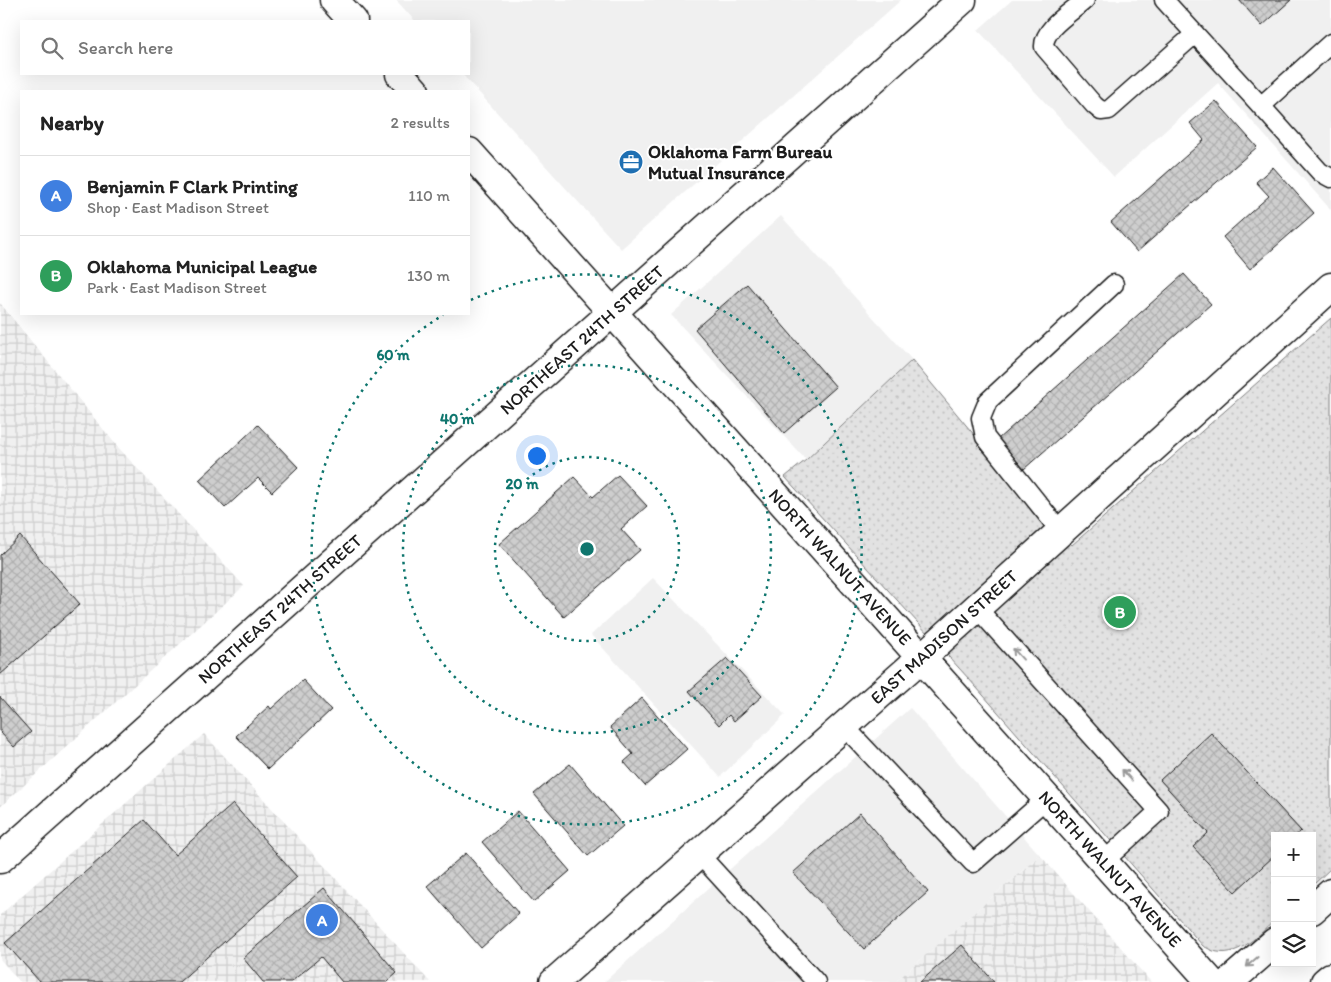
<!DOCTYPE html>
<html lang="en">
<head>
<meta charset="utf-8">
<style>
  :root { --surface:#fff; --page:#f2f2f2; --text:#222; --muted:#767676; --line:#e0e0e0; --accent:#db2777 }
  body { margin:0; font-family:Itim,sans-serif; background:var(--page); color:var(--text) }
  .controls { position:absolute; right:15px; bottom:15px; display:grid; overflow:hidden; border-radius:0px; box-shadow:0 5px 20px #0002 }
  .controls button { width:45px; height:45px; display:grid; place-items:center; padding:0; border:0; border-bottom:1px solid var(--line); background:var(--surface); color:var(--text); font:25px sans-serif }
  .you { position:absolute; left:536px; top:455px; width:18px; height:18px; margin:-12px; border:4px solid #fff; border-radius:50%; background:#1a73e8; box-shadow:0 0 0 8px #1a73e833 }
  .badge { display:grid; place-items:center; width:32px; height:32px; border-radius:50%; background:var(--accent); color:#fff; font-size:16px; font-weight:700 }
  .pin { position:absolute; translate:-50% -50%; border:2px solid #fff; box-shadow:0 1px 5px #0006 }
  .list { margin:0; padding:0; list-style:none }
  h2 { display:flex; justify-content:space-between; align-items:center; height:65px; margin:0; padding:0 20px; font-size:21px }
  h2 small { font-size:16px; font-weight:400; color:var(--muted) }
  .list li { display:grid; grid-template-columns:32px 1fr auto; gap:15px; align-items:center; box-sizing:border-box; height:80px; padding:0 20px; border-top:1px solid var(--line) }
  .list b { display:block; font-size:19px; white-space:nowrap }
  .list p { margin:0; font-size:16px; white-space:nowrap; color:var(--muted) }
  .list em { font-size:16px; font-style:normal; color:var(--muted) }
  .icon { flex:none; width:28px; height:28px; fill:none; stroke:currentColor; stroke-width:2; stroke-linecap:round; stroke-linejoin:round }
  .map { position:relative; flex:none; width:1331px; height:982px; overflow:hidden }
  .search { position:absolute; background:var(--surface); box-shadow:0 5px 20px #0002; left:20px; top:20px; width:450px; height:55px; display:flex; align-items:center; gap:12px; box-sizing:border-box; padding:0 18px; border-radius:0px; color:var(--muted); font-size:19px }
  .panel { position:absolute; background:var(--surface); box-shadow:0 5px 20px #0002; left:20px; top:90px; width:450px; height:225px; border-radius:0px }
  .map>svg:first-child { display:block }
  .built { fill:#f0f0f0 }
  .industrial { fill:url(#industrial-grid) }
  .park { fill:url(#park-dots); stroke:#7f7f7f }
  .building { fill:url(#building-cross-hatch); stroke:#1c1c1c }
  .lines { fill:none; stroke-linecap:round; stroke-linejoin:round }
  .lane-casing { stroke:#1c1c1c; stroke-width:21 }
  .street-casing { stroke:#1c1c1c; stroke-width:31 }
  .primary-casing { stroke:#1c1c1c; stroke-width:31 }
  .lane { stroke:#fff; stroke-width:18 }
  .street { stroke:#fff; stroke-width:28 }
  .primary { stroke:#fff; stroke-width:28 }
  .oneway { stroke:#999 }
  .ring { fill:none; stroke:#0f766e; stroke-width:2.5; stroke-dasharray:2.5 5 }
  .labels { text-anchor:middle; stroke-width:4; stroke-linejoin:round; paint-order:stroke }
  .poi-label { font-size:18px; font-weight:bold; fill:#1c1c1c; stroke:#fff; text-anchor:start }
  .street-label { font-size:18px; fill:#1c1c1c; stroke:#fff }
  .centre { fill:#0f766e; stroke:#fff; stroke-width:2.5 }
  .ring-label { font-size:15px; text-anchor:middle; font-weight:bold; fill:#0f766e; stroke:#fff; stroke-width:4; stroke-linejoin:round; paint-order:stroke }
</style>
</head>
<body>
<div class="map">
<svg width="1331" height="982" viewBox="0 0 1331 982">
  <defs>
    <pattern id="industrial-grid" width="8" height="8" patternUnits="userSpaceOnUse" patternTransform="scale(1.25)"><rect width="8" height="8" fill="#f0f0f0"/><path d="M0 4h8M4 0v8" fill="none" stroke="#cdcdcd"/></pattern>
    <pattern id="park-dots" width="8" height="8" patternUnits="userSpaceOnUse" patternTransform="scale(1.25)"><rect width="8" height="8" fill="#e2e2e2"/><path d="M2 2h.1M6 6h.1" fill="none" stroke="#c1c1c1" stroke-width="1.8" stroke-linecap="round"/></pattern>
    <pattern id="building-cross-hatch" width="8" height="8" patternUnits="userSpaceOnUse" patternTransform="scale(1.25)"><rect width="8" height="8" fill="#cecece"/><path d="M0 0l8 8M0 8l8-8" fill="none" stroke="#b0b0b0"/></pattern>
  </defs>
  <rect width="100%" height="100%" fill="#fff"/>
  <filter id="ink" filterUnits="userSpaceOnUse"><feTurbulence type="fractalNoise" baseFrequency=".02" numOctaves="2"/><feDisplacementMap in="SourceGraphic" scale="10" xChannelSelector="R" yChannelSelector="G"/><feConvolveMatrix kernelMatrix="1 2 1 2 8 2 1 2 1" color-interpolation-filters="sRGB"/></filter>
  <g filter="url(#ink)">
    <g class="built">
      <path d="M396,0h505l-280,249 -159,-175h7v-53h-54z"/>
      <path d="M1012,0h319v210l-113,-127 -104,94 -136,-147z"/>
      <path d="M781,216l131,144 -106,100 -135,-145z"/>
      <path d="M653,578l132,137 -65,62 -129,-142z"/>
      <path d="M910,708l130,147 -145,127h-291z"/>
    </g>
    <g class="industrial">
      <path d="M0,303l117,143 127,140 -244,221z"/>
      <path d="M204,734l226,248h-410l-20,-23v-44z"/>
      <path d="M1040,855l111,127h-256z"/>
    </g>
    <path class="park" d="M1331,318v550l-19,18v-50h-37v84c-15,14 -35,36 -57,32 -5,0 -10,-4 -15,-6l-234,-267 -184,-202 21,-17 106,-100 127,153 33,32z"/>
    <g class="building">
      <path d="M1239,0h52l-29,26z"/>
      <path d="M1216,101l41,46 -120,105 -26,-30 93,-82 -14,-17z"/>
      <path d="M1273,167l41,46 -64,56 -27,-32 46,-41 -13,-14z"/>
      <path d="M1184,274l27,30 -187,165 -26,-30z"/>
      <path d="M747,284l89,103 -52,46 -89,-104z"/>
      <path d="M258,425l40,42 -26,25 -14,-14 -33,30 -26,-28z"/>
      <path d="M618,475l29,31 -26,23 19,21 -76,67 -65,-73 75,-67 19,20z"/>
      <path d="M20,536l60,68 -80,71v-120z"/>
      <path d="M727,658l35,38 -28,25 -5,-6 -10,10 -30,-34z"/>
      <path d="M303,680l28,30 -63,59 -32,-33 33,-30 2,3z"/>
      <path d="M0,697l31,35 -17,15 -14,-15z"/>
      <path d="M642,698l45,51 -42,37 -21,-24 9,-8 -23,-27z"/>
      <path d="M1211,733l90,98 -5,5h-21v19l-40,37 -42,-45 15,-14 -48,-53z"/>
      <path d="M570,764l53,62 -35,30 -54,-62z"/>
      <path d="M233,804l64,73 -118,105h-139l-35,-39 139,-123 31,35z"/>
      <path d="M518,811l52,60 -36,31 -52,-60z"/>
      <path d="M860,813l68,79 -64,57 -71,-76z"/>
      <path d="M466,853l53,61 -38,34 -54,-62z"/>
      <path d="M324,888l73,85 -10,9h-45l-21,-25 -30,25h-28l-20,-24z"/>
      <path d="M962,945l32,37h-74z"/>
    </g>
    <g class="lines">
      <defs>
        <g id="lane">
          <path d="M1085,0c-13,12 -42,28 -41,47l50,58 7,6 8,-1 86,-76"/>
          <path d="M1164,0l97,106 70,-63"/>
          <path d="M1261,106l59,66 11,6"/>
          <path d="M1061,532l-76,-95 -4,-19 7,-17 126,-117"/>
          <path d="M977,608l182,203 -56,51"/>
          <path d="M844,726l129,137 74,-65"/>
          <path d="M699,854l117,128"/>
        </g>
        <g id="street">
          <path d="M334,0l19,21"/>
          <path d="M400,74l15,17"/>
          <path d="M469,152l742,830"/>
          <path d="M0,859l962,-859"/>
          <path d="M554,982l367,-324 410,-371"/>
        </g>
        <g id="primary">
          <path d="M1312,910l19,-17"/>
          <path d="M1229,982l46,-40"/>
          <path d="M1325,982l6,-5"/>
        </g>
      </defs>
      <use href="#lane" class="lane-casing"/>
      <use href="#street" class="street-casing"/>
      <use href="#primary" class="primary-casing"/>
      <use href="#lane" class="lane"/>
      <use href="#street" class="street"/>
      <use href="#primary" class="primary"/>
    </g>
    <defs><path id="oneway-shaft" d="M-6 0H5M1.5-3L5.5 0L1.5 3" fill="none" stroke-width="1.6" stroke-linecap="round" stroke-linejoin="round" transform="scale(1.25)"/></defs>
    <g class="oneway">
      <use href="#oneway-shaft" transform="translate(1018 654) rotate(-132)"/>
      <use href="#oneway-shaft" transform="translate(1127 775) rotate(-132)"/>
      <use href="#oneway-shaft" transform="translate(1252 962) rotate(139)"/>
    </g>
  </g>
  <g class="ring">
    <circle cx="587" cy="549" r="92"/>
    <circle cx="587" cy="549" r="184"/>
    <path d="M471 300A275 275 0 1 1 443 315"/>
  </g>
  <defs>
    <symbol id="office-disc" viewBox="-11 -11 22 22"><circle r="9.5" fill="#1f6fb2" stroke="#fff"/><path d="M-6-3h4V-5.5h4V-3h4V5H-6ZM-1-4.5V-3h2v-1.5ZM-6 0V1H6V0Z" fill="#fff"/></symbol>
  </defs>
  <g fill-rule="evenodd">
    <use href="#office-disc" x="617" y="148" width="28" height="28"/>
  </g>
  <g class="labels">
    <g class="poi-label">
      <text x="648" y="158">Oklahoma Farm Bureau<tspan x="648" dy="21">Mutual Insurance</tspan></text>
    </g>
    <g class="street-label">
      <text transform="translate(582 340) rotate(-42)" y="6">NORTHEAST 24TH STREET</text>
      <text transform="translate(840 567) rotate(48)" y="6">NORTH WALNUT AVENUE</text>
      <text transform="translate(280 609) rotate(-42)" y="6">NORTHEAST 24TH STREET</text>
      <text transform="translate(944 637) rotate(-42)" y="6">EAST MADISON STREET</text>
      <text transform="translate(1110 869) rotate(48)" y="6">NORTH WALNUT AVENUE</text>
    </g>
  </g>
  <circle cx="587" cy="549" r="8" class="centre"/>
  <g class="ring-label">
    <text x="393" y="360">60 m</text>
    <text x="457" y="424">40 m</text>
    <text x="522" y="489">20 m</text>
  </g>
</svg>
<div class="controls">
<button>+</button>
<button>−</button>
<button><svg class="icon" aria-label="layers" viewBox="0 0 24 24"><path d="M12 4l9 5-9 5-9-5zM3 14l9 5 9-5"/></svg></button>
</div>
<div class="you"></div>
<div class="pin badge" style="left:322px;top:920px;background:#3f7fe0">A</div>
<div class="pin badge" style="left:1120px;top:612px;background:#2e9e5b">B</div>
<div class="search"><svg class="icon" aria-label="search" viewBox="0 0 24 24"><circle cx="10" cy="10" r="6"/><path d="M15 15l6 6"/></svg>Search here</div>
<section class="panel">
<h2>Nearby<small>2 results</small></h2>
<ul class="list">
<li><span class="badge" style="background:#3f7fe0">A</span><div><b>Benjamin F Clark Printing</b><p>Shop · East Madison Street</p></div><em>110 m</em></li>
<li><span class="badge" style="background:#2e9e5b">B</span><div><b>Oklahoma Municipal League</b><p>Park · East Madison Street</p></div><em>130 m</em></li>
</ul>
</section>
</div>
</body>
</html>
